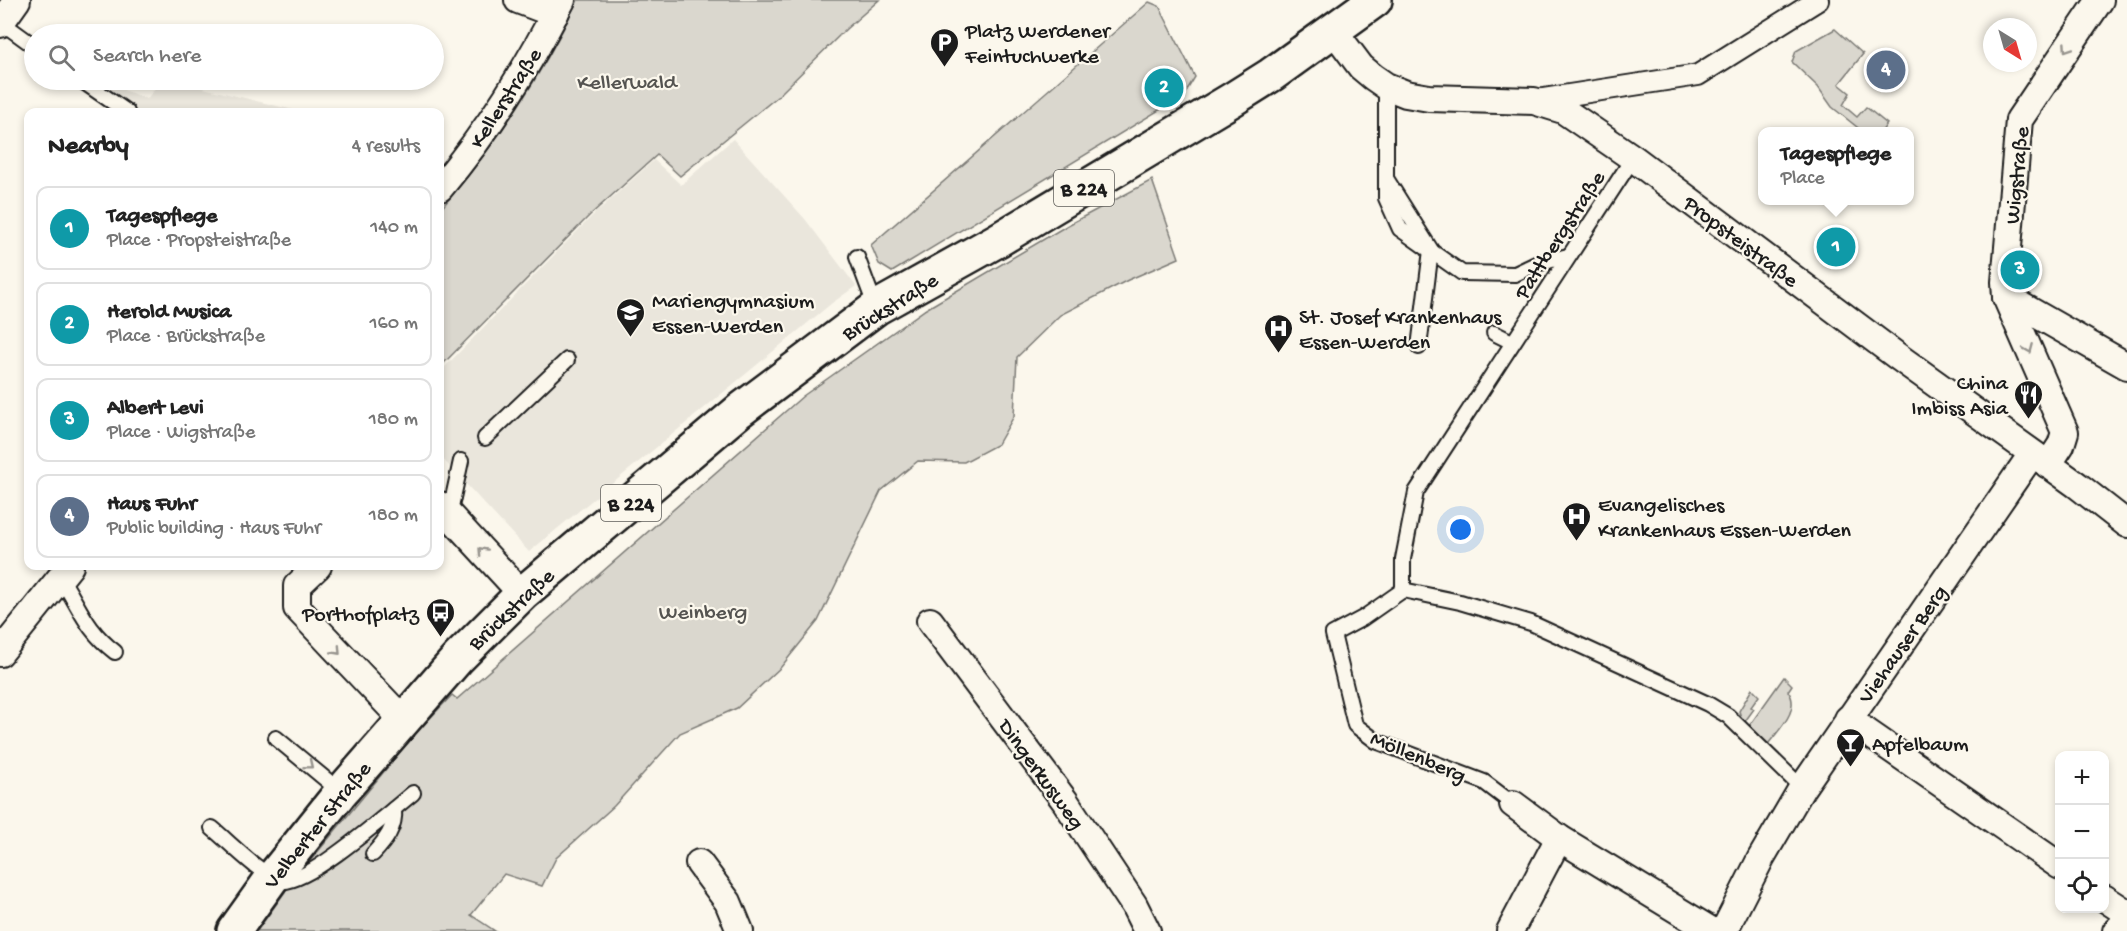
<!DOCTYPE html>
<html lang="en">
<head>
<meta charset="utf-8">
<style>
  :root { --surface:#fff; --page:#f6f6f6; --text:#222; --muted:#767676; --line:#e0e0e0; --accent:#ea580c }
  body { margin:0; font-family:"Gochi Hand",sans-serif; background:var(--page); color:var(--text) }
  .controls { position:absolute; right:18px; bottom:18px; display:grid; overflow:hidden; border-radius:12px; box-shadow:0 3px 9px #0003 }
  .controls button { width:54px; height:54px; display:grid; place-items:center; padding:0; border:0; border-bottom:2px solid var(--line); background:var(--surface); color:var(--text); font:30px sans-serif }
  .compass { position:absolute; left:1983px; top:18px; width:54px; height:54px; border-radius:50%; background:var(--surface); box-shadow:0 3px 9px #0003; rotate:143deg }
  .you { position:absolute; left:1461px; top:530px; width:21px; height:21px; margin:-15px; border:4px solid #fff; border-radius:50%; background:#1a73e8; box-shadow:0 0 0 9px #1a73e833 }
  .badge { display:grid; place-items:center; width:39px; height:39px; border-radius:50%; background:var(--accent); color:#fff; font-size:20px; font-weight:700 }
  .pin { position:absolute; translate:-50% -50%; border:3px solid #fff; box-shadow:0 2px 6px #0006 }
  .popup { position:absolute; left:1758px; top:127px; width:156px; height:78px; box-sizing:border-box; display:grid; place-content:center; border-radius:12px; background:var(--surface); filter:drop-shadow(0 2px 4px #0005); font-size:20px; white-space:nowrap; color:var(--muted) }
  .popup b { font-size:22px; color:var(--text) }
  .popup::after { content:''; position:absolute; left:50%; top:100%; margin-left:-12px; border:12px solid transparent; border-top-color:var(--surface) }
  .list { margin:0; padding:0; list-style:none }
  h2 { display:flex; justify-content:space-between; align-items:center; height:78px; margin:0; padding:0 24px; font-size:26px }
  h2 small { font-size:20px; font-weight:400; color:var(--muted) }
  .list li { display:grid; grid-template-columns:39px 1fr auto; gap:18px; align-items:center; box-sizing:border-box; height:84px; margin:0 12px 12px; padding:0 12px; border:2px solid var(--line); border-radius:12px }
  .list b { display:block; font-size:22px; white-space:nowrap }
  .list p { margin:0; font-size:20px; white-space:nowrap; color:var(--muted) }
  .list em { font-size:20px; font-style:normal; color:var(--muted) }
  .icon { flex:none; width:33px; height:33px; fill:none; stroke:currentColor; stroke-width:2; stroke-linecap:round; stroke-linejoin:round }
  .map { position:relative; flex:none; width:2127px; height:931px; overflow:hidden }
  .search { position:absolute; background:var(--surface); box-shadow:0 3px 9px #0003; left:24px; top:24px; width:420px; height:66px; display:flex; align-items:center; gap:15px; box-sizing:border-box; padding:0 21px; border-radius:33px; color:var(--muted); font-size:22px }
  .panel { position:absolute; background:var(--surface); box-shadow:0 3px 9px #0003; left:24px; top:108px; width:420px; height:462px; border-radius:12px }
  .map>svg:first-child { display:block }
  .built { fill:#eae6dc }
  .green { fill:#dad7ce; stroke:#7b7a75; stroke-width:1.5 }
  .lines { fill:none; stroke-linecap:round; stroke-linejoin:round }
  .service-casing { stroke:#1c1c1c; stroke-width:18 }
  .pedestrian-casing { stroke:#1c1c1c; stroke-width:24 }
  .minor-casing { stroke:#1c1c1c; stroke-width:30 }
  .primary-casing { stroke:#1c1c1c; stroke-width:38 }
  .service { stroke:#fbf7ec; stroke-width:14 }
  .pedestrian { stroke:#fbf7ec; stroke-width:20 }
  .minor { stroke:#fbf7ec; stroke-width:26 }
  .primary { stroke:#fbf7ec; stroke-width:33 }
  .oneway { stroke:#97948e }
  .labels { text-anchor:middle; stroke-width:4.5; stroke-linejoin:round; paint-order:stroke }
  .shield { fill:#fbf7ec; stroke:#5f5e5a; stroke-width:1.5 }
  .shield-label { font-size:21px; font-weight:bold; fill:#1c1c1c }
  .poi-label { font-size:22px; fill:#1c1c1c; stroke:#fbf7ec; text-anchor:start }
  .park-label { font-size:22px; fill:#555451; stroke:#fbf7ec }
  .street-label { font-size:22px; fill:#1c1c1c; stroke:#fbf7ec }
</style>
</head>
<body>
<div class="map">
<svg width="2127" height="931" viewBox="0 0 2127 931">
  <rect width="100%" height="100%" fill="#fbf7ec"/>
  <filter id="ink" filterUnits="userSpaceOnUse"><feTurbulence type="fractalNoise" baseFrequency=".0167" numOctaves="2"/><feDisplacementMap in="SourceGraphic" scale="12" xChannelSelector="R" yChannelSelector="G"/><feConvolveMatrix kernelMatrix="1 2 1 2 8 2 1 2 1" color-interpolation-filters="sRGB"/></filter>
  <g filter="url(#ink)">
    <g class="built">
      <path d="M71,80h27l49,19 14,-19h25l9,6 107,26h-184z"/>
      <path d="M733,139l72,80 51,67 -24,17 -303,249 -89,-96v-84l152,-156 62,-56 27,25z"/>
    </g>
    <g class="green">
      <path d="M578,0h301l-33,29 -69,68 -97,79 -23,-21 -67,60 -150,152v-157c57,-67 99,-130 138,-210z"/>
      <path d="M1149,2l10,4 36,71 -11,18 -292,177 -13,-8 -8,-19z"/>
      <path d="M1835,29l28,25 -24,30 11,9 -7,12 14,12 9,-10 21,17 -5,7h-20l-30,-24 -14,-20 -26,-25 4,-11z"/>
      <path d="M1152,180l27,78 -51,22 -68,35 -43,42 -3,59 -16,28 -34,18 -46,-1 -37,30 -63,130 -37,46 -44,41 -57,25 -66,73 -58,52 -14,28 -38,-12 -33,41 24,16h-238l30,-42 128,-155 37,-39 5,4 346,-303 123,-87 142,-84z"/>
      <path d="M1784,677l8,8 -4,6c14,19 -11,40 -22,56l-19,-18z"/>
      <path d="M1752,689l7,7 -8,11 3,2 -11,15 -4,-13z"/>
    </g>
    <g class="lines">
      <defs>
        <g id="service">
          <path d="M1,22l33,24"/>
          <path d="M81,80l46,32"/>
          <path d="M1386,86v112l14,31 62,44 53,1 21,-10 32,-8"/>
          <path d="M1633,158l-217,334 -13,67v31l57,12 71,21 177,81 20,12 74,72"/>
          <path d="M1387,180l44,70 -12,97"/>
          <path d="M857,257l19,51"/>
          <path d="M1494,333l18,9"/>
          <path d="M485,438l82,-78"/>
          <path d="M449,516l12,-55"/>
          <path d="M60,577c20,30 25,52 55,75"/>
          <path d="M1403,590l-40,28 -30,16 22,91 21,16 108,41 29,22"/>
          <path d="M276,738l65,54"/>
          <path d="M212,828c17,14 50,48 69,53 24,6 111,-71 132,-88"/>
          <path d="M373,854c12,-13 23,-26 21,-45"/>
        </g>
        <path id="pedestrian" d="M1537,100l161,-25 120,-75"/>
        <g id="minor">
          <path d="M518,0l37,14"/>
          <path d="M0,24l17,-24"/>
          <path d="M1334,31l27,36 12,10 13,9 20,8 23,4 105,3 29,9 70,48 264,198 180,129 50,39"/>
          <path d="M440,188c50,-60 86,-118 122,-188"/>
          <path d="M2006,297l121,69"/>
          <path d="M2048,465l13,-20 4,-13 -59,-135 -1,-15 14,-162 81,-120"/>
          <path d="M440,505l82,89"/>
          <path d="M318,566l-21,20v22l106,112"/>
          <path d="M930,621l135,180 69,104 13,26"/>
          <path d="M0,653l70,-87"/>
          <path d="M1848,719l212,147"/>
          <path d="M1513,804l46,34 153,93"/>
          <path d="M699,863l29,39 12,29"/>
          <path d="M2104,898l23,15"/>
          <path d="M1510,931l49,-93"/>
          <path d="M1724,931l37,-73 41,-70 230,-334"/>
          <path d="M2116,931l11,-10"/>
        </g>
        <path id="primary" d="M234,931l38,-53 69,-86 117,-134 64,-64 217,-183 137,-103 122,-68 235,-141 38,-24 104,-75"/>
      </defs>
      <use href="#service" class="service-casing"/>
      <use href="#pedestrian" class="pedestrian-casing"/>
      <use href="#minor" class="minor-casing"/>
      <use href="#primary" class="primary-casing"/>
      <use href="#service" class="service"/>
      <use href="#pedestrian" class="pedestrian"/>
      <use href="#minor" class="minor"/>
      <use href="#primary" class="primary"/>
    </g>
    <defs><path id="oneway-chevron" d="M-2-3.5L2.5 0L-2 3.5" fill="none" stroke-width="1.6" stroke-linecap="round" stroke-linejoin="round" transform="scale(1.5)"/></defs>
    <g class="oneway">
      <use href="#oneway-chevron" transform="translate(2067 48) rotate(124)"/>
      <use href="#oneway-chevron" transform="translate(2029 349) rotate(67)"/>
      <use href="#oneway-chevron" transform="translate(482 551) rotate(-133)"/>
      <use href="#oneway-chevron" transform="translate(337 651) rotate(47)"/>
      <use href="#oneway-chevron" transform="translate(309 765) rotate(39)"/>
    </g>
  </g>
  <defs>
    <symbol id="parking-pin" viewBox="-11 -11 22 30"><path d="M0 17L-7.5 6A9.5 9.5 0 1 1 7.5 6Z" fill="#1c1c1c" stroke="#fbf7ec"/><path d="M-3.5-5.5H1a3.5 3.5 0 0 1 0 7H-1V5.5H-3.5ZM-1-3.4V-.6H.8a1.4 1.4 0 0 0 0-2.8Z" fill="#fff"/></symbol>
    <symbol id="school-pin" viewBox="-11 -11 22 30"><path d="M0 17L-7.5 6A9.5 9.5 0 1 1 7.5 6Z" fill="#1c1c1c" stroke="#fbf7ec"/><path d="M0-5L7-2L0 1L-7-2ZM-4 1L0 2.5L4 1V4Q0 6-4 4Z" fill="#fff"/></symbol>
    <symbol id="hospital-pin" viewBox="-11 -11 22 30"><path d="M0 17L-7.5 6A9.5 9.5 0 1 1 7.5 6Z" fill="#1c1c1c" stroke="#fbf7ec"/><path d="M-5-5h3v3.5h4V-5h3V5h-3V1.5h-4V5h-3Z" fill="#fff"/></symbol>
    <symbol id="restaurant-pin" viewBox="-11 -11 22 30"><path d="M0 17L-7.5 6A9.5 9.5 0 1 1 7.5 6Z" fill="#1c1c1c" stroke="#fbf7ec"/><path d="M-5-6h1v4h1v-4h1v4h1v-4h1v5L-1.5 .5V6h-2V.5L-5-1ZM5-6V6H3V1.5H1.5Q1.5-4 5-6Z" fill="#fff"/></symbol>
    <symbol id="bus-pin" viewBox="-11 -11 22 30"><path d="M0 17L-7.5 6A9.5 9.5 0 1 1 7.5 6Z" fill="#1c1c1c" stroke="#fbf7ec"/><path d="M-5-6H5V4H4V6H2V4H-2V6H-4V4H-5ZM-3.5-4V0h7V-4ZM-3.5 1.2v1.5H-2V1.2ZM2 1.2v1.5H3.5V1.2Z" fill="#fff"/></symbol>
    <symbol id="bar-pin" viewBox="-11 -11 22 30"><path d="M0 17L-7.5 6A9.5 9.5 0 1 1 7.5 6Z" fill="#1c1c1c" stroke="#fbf7ec"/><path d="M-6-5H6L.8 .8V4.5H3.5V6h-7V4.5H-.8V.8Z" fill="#fff"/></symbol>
  </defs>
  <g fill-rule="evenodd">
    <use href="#parking-pin" x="928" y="26" width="33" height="45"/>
    <use href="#school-pin" x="614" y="296" width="33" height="45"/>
    <use href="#hospital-pin" x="1262" y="312" width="33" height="45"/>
    <use href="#restaurant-pin" x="2012" y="378" width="33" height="45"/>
    <use href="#hospital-pin" x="1560" y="500" width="33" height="45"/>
    <use href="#bus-pin" x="424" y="596" width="33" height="45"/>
    <use href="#bar-pin" x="1834" y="726" width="33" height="45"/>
  </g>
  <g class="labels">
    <g class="shield">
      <rect x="1054" y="170" width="60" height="36" rx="4.5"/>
      <rect x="601" y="485" width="60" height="36" rx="4.5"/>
    </g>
    <g class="shield-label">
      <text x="1084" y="195">B 224</text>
      <text x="631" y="510">B 224</text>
    </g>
    <g class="poi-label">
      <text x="965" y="37">Platz Werdener<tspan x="965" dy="25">Feintuchwerke</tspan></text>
      <text x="652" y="307">Mariengymnasium<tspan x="652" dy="25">Essen-Werden</tspan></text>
      <text x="1299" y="323">St. Josef Krankenhaus<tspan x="1299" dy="25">Essen-Werden</tspan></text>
      <text x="2008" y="389" text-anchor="end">China<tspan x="2008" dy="25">Imbiss Asia</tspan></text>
      <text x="1598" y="511">Evangelisches<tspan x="1598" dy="25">Krankenhaus Essen-Werden</tspan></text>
      <text x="419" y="620" text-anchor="end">Porthofplatz</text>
      <text x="1872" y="750">Apfelbaum</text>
    </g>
    <g class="park-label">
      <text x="627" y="88">Kellerwald</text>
      <text x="703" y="618">Weinberg</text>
    </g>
    <g class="street-label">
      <text transform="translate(504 97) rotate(-57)" y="8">Kellerstraße</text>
      <text transform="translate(2015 175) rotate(-84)" y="8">Wigstraße</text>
      <text transform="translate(1558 234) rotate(-57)" y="8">Pattbergstraße</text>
      <text transform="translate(1742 240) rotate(37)" y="8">Propsteistraße</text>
      <text transform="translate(889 305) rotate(-32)" y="8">Brückstraße</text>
      <text transform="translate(510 608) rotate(-43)" y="8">Brückstraße</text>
      <text transform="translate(1901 643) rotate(-55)" y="8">Viehauser Berg</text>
      <text transform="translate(1419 755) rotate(23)" y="8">Möllenberg</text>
      <text transform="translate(1043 773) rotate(54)" y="8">Dingerkusweg</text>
      <text transform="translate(316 824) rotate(-51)" y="8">Velberter Straße</text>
    </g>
  </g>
</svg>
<div class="controls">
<button>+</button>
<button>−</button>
<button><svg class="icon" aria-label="locate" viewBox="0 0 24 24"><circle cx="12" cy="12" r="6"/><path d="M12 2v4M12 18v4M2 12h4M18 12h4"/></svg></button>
</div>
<svg class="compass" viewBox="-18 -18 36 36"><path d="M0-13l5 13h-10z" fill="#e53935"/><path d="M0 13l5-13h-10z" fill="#767676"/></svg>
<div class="you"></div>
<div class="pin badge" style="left:1836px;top:247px;background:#0f9aa8">1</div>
<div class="popup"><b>Tagespflege</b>Place</div>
<div class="pin badge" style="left:1164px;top:88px;background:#0f9aa8">2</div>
<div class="pin badge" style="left:2020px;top:270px;background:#0f9aa8">3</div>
<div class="pin badge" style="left:1886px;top:70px;background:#5c6f8a">4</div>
<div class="search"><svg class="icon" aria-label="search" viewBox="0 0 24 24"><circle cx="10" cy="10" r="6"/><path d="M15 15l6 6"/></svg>Search here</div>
<section class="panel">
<h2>Nearby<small>4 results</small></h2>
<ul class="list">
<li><span class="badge" style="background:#0f9aa8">1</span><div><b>Tagespflege</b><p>Place · Propsteistraße</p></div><em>140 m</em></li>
<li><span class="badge" style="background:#0f9aa8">2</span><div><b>Herold Musica</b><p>Place · Brückstraße</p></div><em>160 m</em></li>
<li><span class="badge" style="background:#0f9aa8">3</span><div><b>Albert Levi</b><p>Place · Wigstraße</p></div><em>180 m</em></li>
<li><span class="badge" style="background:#5c6f8a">4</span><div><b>Haus Fuhr</b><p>Public building · Haus Fuhr</p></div><em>180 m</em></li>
</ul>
</section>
</div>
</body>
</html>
